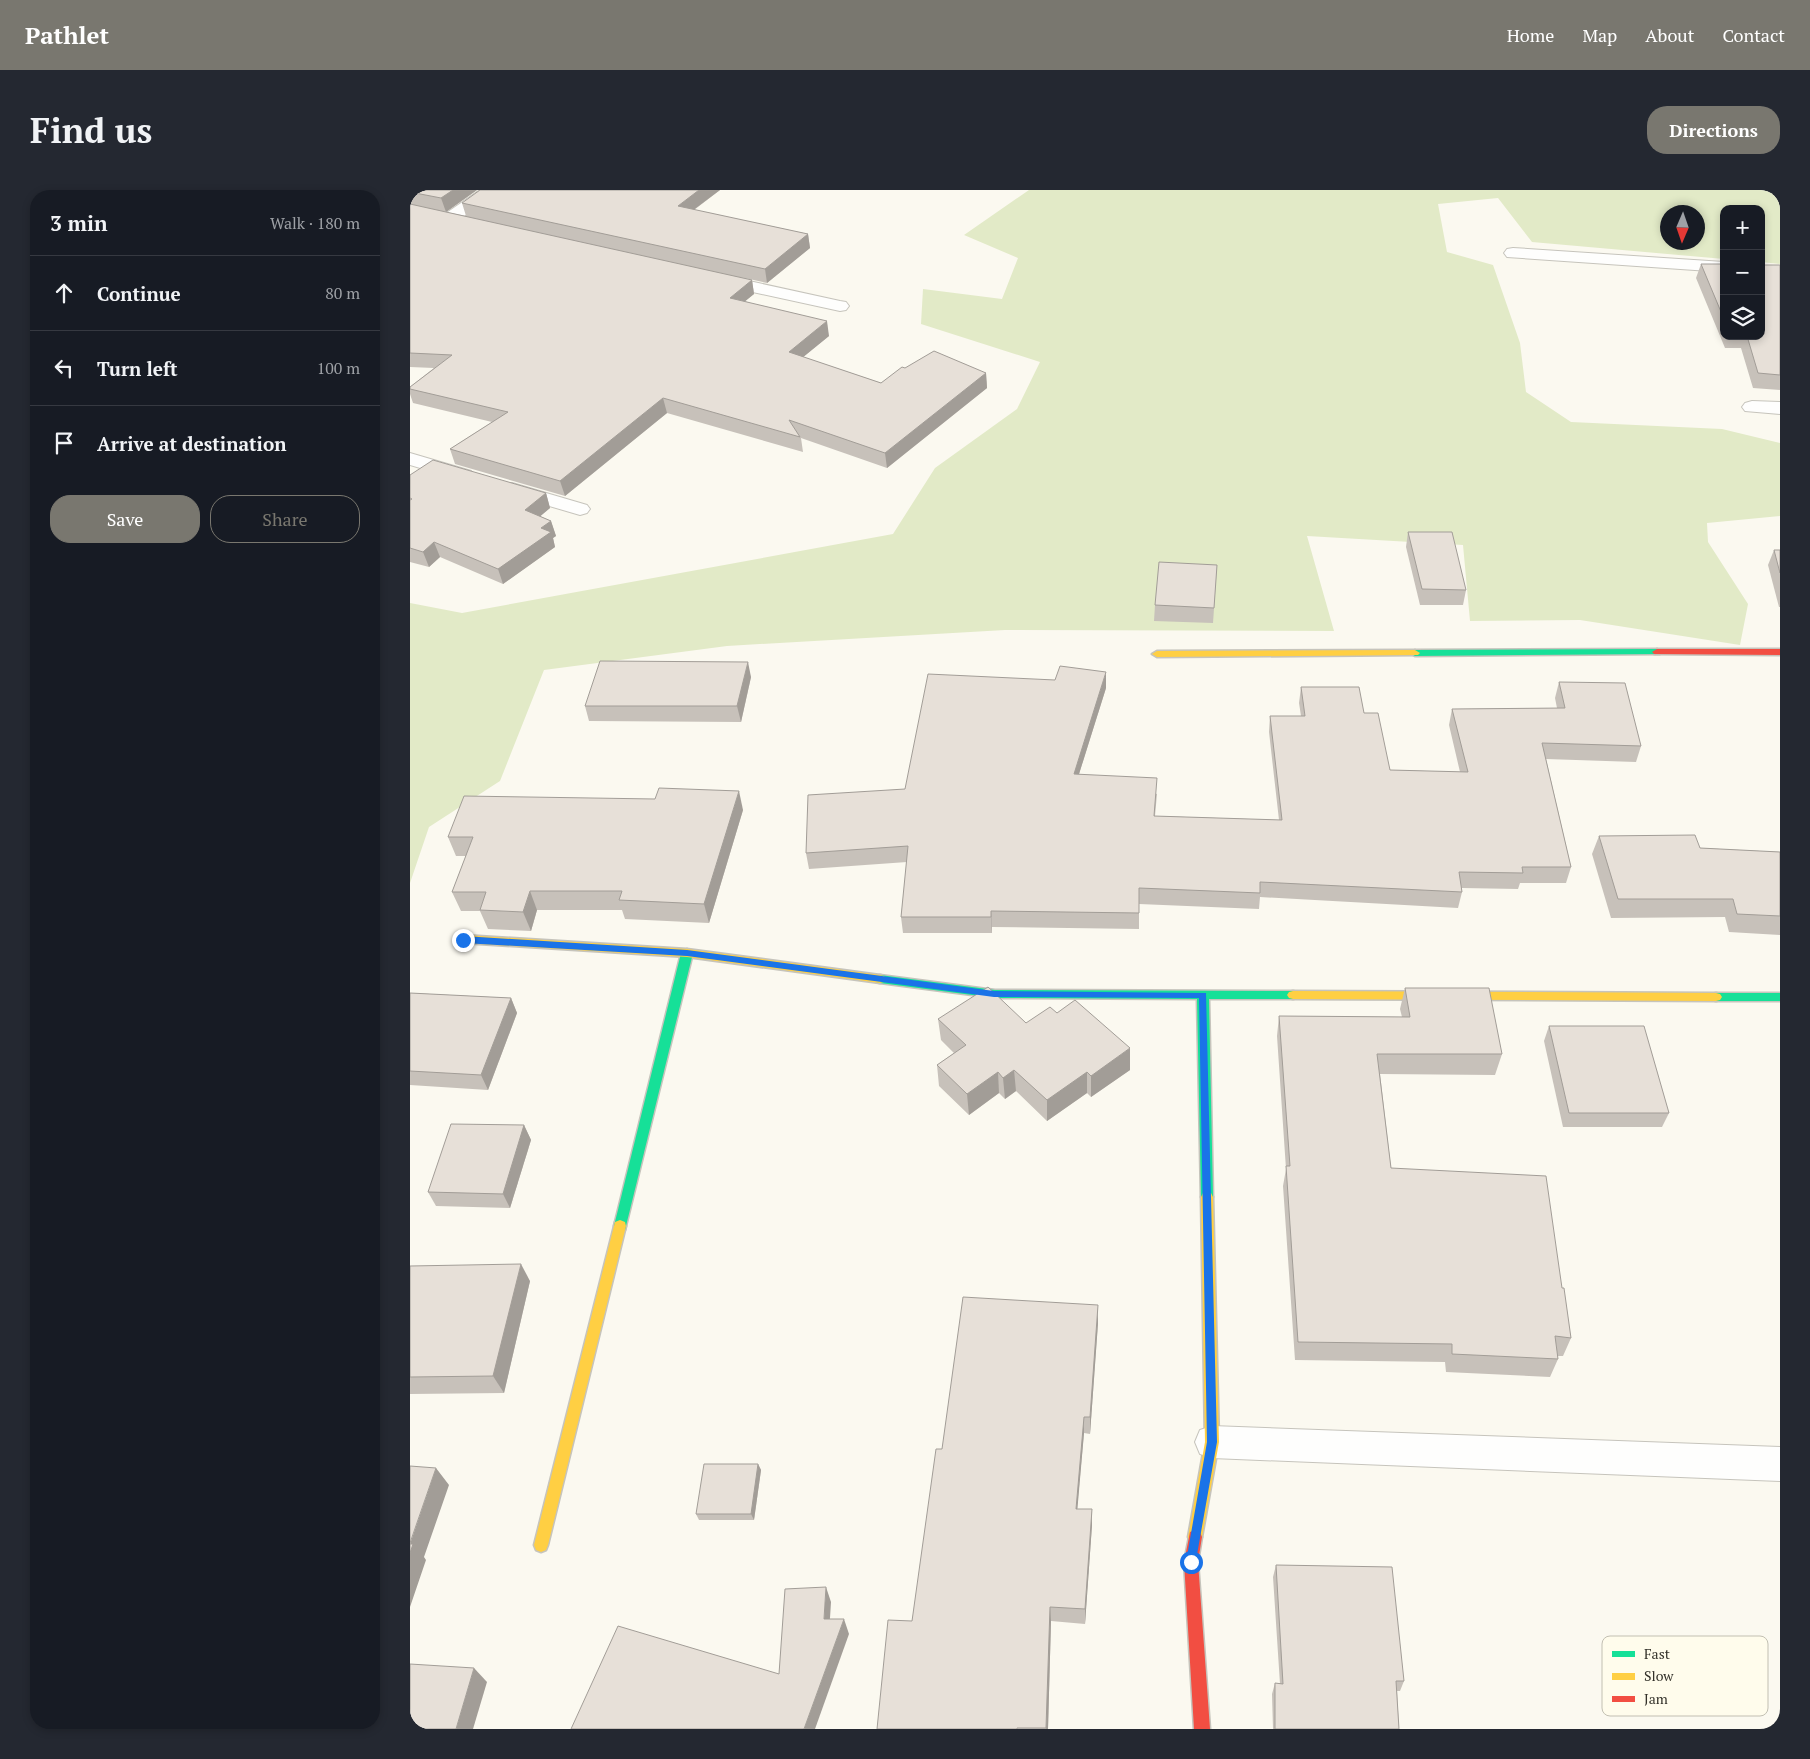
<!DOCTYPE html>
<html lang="en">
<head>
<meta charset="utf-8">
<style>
  :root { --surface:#171b24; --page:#242831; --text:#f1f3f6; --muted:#9ea1a6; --line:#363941; --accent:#79776f }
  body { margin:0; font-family:"PT Serif",serif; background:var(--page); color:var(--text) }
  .controls { position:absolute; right:15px; top:15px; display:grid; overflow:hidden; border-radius:10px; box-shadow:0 2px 8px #0003 }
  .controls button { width:45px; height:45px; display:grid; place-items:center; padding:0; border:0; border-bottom:1px solid var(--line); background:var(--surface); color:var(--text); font:25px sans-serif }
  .compass { position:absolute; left:1250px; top:15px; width:45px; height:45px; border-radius:50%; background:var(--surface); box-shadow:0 2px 8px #0003; rotate:182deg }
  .stop { position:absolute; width:15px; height:15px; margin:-11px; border:4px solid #1a73e8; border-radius:50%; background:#fff }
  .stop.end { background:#1a73e8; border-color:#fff; box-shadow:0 1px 5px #0008 }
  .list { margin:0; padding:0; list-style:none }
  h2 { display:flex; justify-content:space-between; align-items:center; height:65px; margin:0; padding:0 20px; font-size:21px }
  h2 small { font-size:16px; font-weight:400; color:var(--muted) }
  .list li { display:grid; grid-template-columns:32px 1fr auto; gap:15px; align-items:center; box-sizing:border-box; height:75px; padding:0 20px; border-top:1px solid var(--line) }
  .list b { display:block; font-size:19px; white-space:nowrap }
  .list em { font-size:16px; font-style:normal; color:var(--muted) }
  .actions { display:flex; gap:10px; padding:15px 20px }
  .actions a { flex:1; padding:11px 0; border:1px solid var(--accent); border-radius:20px; text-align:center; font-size:18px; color:var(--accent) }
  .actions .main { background:var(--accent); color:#fff }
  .icon { flex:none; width:28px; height:28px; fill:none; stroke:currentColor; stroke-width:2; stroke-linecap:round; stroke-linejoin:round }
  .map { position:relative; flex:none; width:1370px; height:1539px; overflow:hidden; border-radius:20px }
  header { display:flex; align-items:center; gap:30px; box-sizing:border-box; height:70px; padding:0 25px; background:var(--accent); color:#fff }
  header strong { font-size:24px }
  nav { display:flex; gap:28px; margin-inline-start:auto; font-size:18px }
  .intro { display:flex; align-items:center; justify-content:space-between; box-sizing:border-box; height:120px; padding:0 30px }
  h1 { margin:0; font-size:35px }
  .button { padding:12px 22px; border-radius:20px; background:var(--accent); color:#fff; font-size:18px; font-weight:700 }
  main { display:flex; gap:30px; padding:0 30px }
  aside { flex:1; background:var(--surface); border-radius:20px; box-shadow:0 2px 8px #0003 }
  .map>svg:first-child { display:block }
  .green { fill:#e2eac7; fill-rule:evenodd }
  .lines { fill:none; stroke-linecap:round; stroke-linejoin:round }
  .street-casing { stroke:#c6c4bc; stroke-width:2 }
  .fast-casing { stroke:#c6c4bc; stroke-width:3 }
  .slow-casing { stroke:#c6c4bc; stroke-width:3 }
  .jam-casing { stroke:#c6c4bc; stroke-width:3 }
  .street { fill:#fefefd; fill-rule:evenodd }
  .fast { fill:#16e098; fill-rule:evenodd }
  .slow { fill:#ffcf43; fill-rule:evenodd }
  .jam { fill:#f24e42; fill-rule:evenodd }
  .wall { fill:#c7c1ba }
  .shaded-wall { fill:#a29d97 }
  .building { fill:#e7e0d8; stroke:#a29d97 }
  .route { fill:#1a73e8 }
  .key { fill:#fffcec; stroke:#c2bfb2; stroke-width:1 }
  .key-label { font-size:14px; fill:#33312a }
</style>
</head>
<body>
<header>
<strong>Pathlet</strong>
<nav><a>Home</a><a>Map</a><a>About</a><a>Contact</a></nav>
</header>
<div class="intro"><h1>Find us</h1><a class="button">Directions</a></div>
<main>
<aside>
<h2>3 min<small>Walk · 180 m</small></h2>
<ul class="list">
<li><svg class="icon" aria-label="ahead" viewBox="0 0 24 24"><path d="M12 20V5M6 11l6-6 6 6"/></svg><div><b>Continue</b></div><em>80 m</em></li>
<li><svg class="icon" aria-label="left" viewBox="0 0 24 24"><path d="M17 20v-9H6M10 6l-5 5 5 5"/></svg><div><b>Turn left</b></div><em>100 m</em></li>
<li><svg class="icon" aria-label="arrive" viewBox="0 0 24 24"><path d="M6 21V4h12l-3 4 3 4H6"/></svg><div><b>Arrive at destination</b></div></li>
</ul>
<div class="actions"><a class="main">Save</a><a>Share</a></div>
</aside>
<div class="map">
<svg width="1370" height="1539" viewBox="0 0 1370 1539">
  <rect width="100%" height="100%" fill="#fbf9f0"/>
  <path class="green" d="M619,0h751v74l-19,-2v-53h-37v50l-192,-17 -34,-44 -60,6 9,48 46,13 27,78 6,49 45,30 151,7 58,14v73l-73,7 1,19 40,62 -8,41 -160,-25 -110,1 -7,-76 -156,-9 27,95 -329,-1 -278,16 -183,24 -44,111 -71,46 -19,56v-280l52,10 431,-79 42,-66 82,-59 23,-47 -119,-38 2,-35 79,10 16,-41 -54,-23zM1258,22h30v30h-30z"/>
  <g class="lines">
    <defs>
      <g id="street">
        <path d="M70,0h18l-44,34h-12l-2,-4 2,-4z"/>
        <path d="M1103,58l211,14v10l-217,-15 -3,-4 3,-4z"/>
        <path d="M307,84l123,27 6,1 3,4 -3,4 -6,1 -129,-28 -3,-4 3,-4z"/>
        <path d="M1342,211l28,1v12l-35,-3 -3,-4 3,-4z"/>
        <path d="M0,263l61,18 3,4 -3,4 -7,2 -54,-16z"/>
        <path d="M102,293l75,22 3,4 -3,4 -7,2 -75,-22 -3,-4 3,-4z"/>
        <path d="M802,1236l568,21v34l-568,-23 -12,-4 -5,-12 5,-12z"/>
      </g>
      <g id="fast">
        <path d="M1247,459l5,3 -2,2 -245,2 -5,-3 5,-3z"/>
        <path d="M277,759l6,4 -67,273 -1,4 -5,2 -5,-2 -1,-4 67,-273z"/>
        <path d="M470,785l115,15 298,1 4,1 2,3 -2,3 -4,1h-84l4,198 -2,4 -4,1 -4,-1 -2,-4 -4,-198 -202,-1 -115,-15 -4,-1 -2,-3 2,-3z"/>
        <path d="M1306,803h64v8h-64l-4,-1 -2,-3 2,-3z"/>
      </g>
      <g id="slow">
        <path d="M1005,460l5,3 -2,2 -261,2 -5,-3 5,-3z"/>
        <path d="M53,745l224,14 193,26 4,1 2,3 -2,3 -4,1 -193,-26 -224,-14 -6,-4z"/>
        <path d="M883,801l423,2 4,1 2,3 -2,3 -4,1 -423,-2 -4,-1 -2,-3 2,-3z"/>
        <path d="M797,1002l4,1 2,4 6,245 -17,95 -2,5 -5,2 -5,-2 -2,-5 17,-95 -4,-245 2,-4z"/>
        <path d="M210,1030l5,2 1,4 -78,319 -2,5 -5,2 -5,-2 -2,-5 80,-319 1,-4z"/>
      </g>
      <g id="jam">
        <path d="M1247,459h123v6l-126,-1 -2,-2z"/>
        <path d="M785,1340l5,2 2,5 -4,25 12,167h-16l-10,-167 6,-30z"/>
      </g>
    </defs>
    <use href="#street" class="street-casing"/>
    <use href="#fast" class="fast-casing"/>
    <use href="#slow" class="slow-casing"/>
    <use href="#jam" class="jam-casing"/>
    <use href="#street" class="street"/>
    <use href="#fast" class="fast"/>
    <use href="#slow" class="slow"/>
    <use href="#jam" class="jam"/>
  </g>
  <g class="wall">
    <path d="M0,0h67l-31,22 20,4 -4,-13 18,-13h240l-26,20 114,24 2,14 -43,35 -27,-6 12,3 2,14 -9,7 84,35 -26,21 78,26 24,-15 81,5 1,15 -100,80 -86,-30 2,14 -136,-39 -102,83 -110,-32 -5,-15 42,-27 -79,-19 -3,-9v-7l24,-19 -24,-1z"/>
    <path d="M1291,74h23v72h37l19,-71v125l-27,-2 -12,-40h-16l-29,-70z"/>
    <path d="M0,285l136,18 4,15 -10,8 11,5 5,15 -3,2 2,9 -52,37 -63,-27 -11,10 -19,-5z"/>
    <path d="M998,342l58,58 -3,15h-43l-14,-58z"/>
    <path d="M1364,360h6v57h-1l-11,-42z"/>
    <path d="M807,375l-4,58 -59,-2 1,-16z"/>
    <path d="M341,487l-10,45 -152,-1 -4,-15z"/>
    <path d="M1149,492l82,64 -5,16 -90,-3 25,108 -5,16h-46l-2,6 -56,-1v4l-4,16 -198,-11 -1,12 -120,-5v25l-147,-2v6h-89l-2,-16 6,-55 -98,7 -3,-16 99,-64 201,-101 -27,86 78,20 -2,22 124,4 -10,-88 1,-16h31l-2,-13 2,-16 63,26 26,57 70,2 -11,-47 3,-16 105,-1 -2,-10z"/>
    <path d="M333,620l-34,113 -84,-4 -3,-9h-85l-6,21 -43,-2 -8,-18h-19l-9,-19 14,-36h-10l-8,-19z"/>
    <path d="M1189,646l101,12 80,4v83l-51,-3 -4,-15 -114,1 -19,-64z"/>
    <path d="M995,798l97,66 -7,21 -115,-1 11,94 171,120 9,50 -8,18h-5v3l-8,18 -104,-5 -1,-10 -150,-2 -12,-174 3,-17 -9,-133 2,-20 123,1 -2,-8z"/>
    <path d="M0,803l101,5 6,15 -29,77 -78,-5z"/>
    <path d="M647,823l73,57 -39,27 -4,-4 -40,28 -31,-30 -11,8 -6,-6 -30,22 -30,-29 -2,-21 17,-12 -13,-13 -3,-21 88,4z"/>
    <path d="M1139,836l120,87 -7,14h-99l-19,-86z"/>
    <path d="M114,935l7,15 -21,68 -74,-2 -8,-14z"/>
    <path d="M0,1076l120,15 -26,112 -94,1z"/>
    <path d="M688,1133l-8,111 -6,-1 -7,76h15v16l-7,99 -34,-3 -3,108h-171l35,-108 30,-172z"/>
    <path d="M348,1274l3,6 -7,50h-55l-3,-6z"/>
    <path d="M866,1375l128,116 -4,10h-3l2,38h-126l-1,-35 3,-11 5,1 -7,-107z"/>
  </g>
  <g class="shaded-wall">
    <path d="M43,0h24l-31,22 -5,-14z"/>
    <path d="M289,0h21l-40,30 -2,-14z"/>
    <path d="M398,44l2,14 -43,35 -2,-14z"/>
    <path d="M342,90l2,14 -22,18 -2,-14z"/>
    <path d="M417,131l2,15 -38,31 -2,-15z"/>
    <path d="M576,183l1,15 -100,80 -2,-15z"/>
    <path d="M253,208l4,15 -102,83 -5,-15z"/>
    <path d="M136,303l4,15 -20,17 -5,-15z"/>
    <path d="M141,331l5,15 -3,2 2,9 -52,37 -5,-15 43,-41z"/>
    <path d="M24,352l6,15 -11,10 -6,-15z"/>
    <path d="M338,472l3,15 -10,45 -4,-16z"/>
    <path d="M696,482v16l-32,102v-16z"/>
    <path d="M329,601l4,19 -34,113 -5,-19z"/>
    <path d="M120,701l7,19 -6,21 -8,-19z"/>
    <path d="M581,721l1,16v6l-1,-16z"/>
    <path d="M101,808l6,15 -29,77 -7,-15z"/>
    <path d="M720,858v22l-39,27v-21z"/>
    <path d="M604,880l2,21 -11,8 -2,-21z"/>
    <path d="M588,882l1,21 -30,22 -2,-21z"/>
    <path d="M677,882v21l-40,28v-21z"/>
    <path d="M114,935l7,15 -21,68 -7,-14z"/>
    <path d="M111,1074l9,17 -26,112 -11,-17z"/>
    <path d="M688,1115v18l-8,111v-17z"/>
    <path d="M674,1227v16l-8,92v-16z"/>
    <path d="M348,1274l3,6 -7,50 -3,-6z"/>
    <path d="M26,1278l13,17 -25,72 2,3 -16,47v-63z"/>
    <path d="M682,1319v16l-7,99v-15z"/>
    <path d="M416,1397l5,15 -2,31 -5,-14z"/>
    <path d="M640,1417l1,14 -3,108h-2z"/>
    <path d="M434,1429l5,15 -34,95h-11z"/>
    <path d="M64,1478l13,14 -14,47h-17z"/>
  </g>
  <g class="building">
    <path d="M0,0h43l-12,8 -31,-6z"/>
    <path d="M70,0h219l-21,16 130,28 -43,35 -303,-66z"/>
    <path d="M0,14l342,76 -22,18 97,23 -38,31 92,31 21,-16 3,1 29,-17 52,22 -101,80 -96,-33 11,17 -137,-39 -103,83 -110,-32 58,-37 -98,-23v-2l42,-32 -42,-2z"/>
    <path d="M1291,74h23v55z"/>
    <path d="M1351,75h19v110l-22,-2 -11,-37h14z"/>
    <path d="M23,270l113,33 -21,17 26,11 -10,7 10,4 -53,37 -64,-27 -11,10 -13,-4v-48l2,-1 -2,-1v-23z"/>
    <path d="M998,342h44l14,58 -44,-1z"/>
    <path d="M1364,360h6v23z"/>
    <path d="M749,372l58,3 -3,43 -59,-3z"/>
    <path d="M190,471l148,1 -11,44h-152z"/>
    <path d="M650,476l46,6 -32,102 83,4 -3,38 128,4 -12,-104h35l-4,-29h58l5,26h14l12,57 78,2 -16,-63 113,-1 -6,-26 66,1 16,63 -99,-3 29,124h-49l1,6 -64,-1 3,20 -202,-10v11l-121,-5v25l-148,-2v6h-90l7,-71 -102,7 2,-58 97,-6 23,-115 127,6z"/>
    <path d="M249,598l80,3 -35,113 -85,-4 3,-9h-92l-7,21 -43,-2 6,-18h-34l21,-55h-25l16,-41 191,3z"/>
    <path d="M1285,645l5,13 80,4v64l-43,-2 -4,-15h-115l-19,-63z"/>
    <path d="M578,797l38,36 24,-16 7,6 18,-13 55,48 -39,28 -4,-4 -40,28 -33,-30 -11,8 -5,-6 -31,22 -30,-29 29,-20 -28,-26z"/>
    <path d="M995,798h84l13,66h-125l14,114 155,8 16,112h2l7,50 -16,-2 3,23 -106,-5v-10l-154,-2 -12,-176h4l-11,-150 131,1z"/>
    <path d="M0,803l101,5 -30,77 -71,-4z"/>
    <path d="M1139,836h95l25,87h-100z"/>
    <path d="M41,934l73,1 -21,69 -75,-2z"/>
    <path d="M111,1074l-28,112 -83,1v-111z"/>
    <path d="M553,1107l135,8 -8,112h-6l-8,92h16l-7,100 -35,-2 -4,121h-29v1h-140l11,-109 24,1 24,-172h6z"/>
    <path d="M294,1274h54l-7,50h-55z"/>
    <path d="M0,1276l26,2 -26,75z"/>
    <path d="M0,1354h3l-3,9z"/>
    <path d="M866,1375l116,2 12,114h-8l3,48h-124v-46l8,1z"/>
    <path d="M416,1397l-2,32h20l-40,110h-233l47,-103 161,48 6,-85z"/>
    <path d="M0,1474l64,4 -18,61h-46z"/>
  </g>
  <path class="route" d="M53,746l224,14 307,41 212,2 11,449 -22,124 -4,1 -4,-1 -1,-4 21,-120 -8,-444 -205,-1 -307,-41 -224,-13 -4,-3z"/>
  <rect x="1192" y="1446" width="166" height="80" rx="8" class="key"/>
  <rect x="1202" y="1461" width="23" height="6" fill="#16e098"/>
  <rect x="1202" y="1483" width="23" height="7" fill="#ffcf43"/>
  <rect x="1202" y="1506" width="23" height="6" fill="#f24e42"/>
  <g class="key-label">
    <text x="1234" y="1469">Fast</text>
    <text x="1234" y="1491">Slow</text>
    <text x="1234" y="1514">Jam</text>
  </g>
</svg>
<div class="controls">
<button>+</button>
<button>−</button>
<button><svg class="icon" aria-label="layers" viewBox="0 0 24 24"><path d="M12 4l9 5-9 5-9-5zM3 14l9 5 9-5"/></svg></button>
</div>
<svg class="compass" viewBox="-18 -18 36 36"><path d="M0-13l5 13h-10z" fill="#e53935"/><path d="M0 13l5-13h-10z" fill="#9ea1a6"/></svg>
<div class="stop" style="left:781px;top:1372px"></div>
<div class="stop end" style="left:53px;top:750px"></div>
</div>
</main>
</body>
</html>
